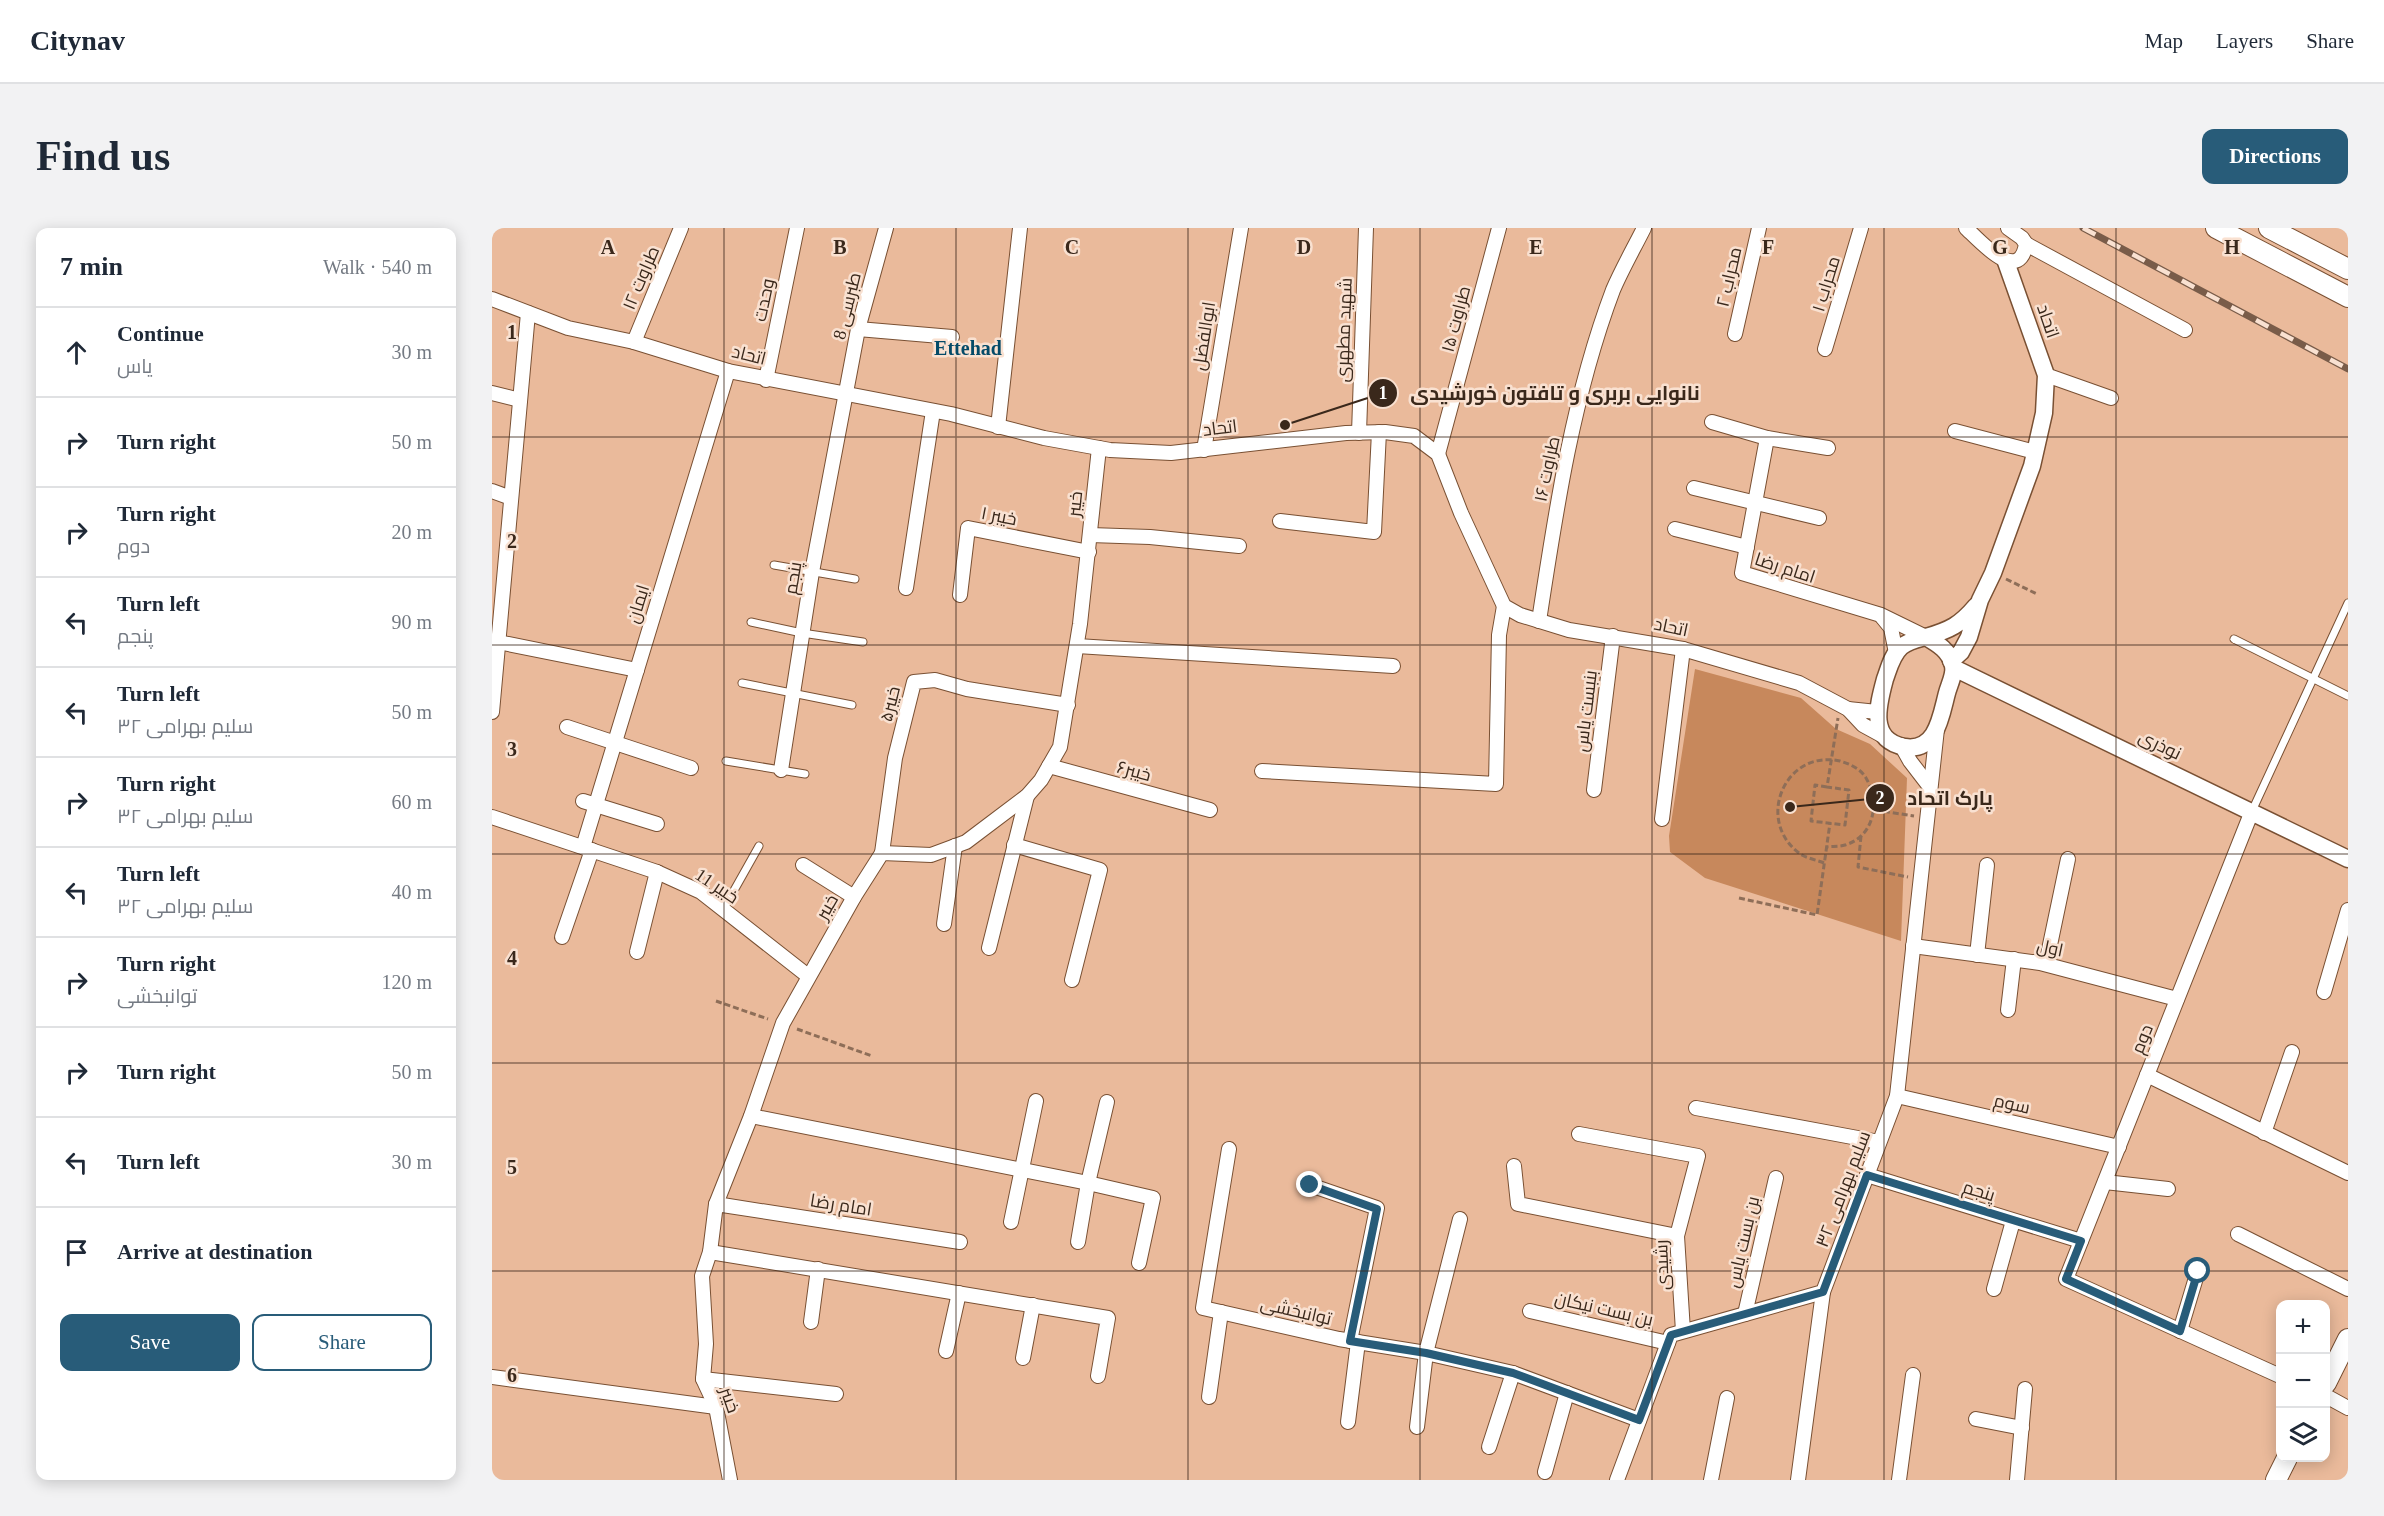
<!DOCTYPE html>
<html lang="en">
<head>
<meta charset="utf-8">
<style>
  :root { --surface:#fff; --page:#f2f2f3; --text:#1f2937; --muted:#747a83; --line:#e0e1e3; --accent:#285c79 }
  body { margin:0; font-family:"Times New Roman",Cairo,serif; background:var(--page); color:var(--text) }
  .controls { position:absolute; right:18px; bottom:18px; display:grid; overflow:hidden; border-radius:12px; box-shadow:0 3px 15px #0003 }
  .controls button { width:54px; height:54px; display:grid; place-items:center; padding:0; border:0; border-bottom:2px solid var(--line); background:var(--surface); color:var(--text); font:30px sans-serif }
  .stop { position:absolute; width:18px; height:18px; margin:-14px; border:4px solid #285c79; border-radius:50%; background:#fff }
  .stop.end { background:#285c79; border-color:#fff; box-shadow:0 2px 6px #0008 }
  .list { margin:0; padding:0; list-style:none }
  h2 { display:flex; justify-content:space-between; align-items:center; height:78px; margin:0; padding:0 24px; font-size:26px }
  h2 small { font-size:20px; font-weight:400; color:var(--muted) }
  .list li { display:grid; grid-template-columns:39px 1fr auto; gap:18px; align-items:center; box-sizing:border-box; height:90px; padding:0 24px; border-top:2px solid var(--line) }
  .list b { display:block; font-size:22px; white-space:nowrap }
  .list p { margin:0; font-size:20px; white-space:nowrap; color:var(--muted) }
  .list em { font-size:20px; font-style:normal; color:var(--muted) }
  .actions { display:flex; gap:12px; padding:18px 24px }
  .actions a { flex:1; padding:14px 0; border:2px solid var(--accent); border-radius:12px; text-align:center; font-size:21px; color:var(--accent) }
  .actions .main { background:var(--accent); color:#fff }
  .icon { flex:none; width:33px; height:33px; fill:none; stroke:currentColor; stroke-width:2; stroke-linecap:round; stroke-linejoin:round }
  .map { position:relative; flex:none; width:1856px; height:1252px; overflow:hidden; border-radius:12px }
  header { display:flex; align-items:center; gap:36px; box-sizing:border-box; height:84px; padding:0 30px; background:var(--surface); border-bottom:2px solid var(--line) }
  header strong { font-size:28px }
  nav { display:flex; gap:33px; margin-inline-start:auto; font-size:21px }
  .intro { display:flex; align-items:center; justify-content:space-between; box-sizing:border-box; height:144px; padding:0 36px }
  h1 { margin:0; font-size:42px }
  .button { padding:15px 27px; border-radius:12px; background:var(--accent); color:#fff; font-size:21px; font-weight:700 }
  main { display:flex; gap:36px; padding:0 36px }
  aside { flex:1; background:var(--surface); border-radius:12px; box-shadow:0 3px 15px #0003 }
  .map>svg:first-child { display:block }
  .green { fill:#c7885c }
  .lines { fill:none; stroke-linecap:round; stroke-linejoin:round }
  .service-casing { stroke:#795033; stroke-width:9 }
  .minor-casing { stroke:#795033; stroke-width:16 }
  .tertiary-casing { stroke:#795033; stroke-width:19 }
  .secondary-casing { stroke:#795033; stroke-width:22 }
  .path { stroke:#8e6e58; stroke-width:3; stroke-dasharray:6 3; stroke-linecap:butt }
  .service { stroke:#fff; stroke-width:7 }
  .minor { stroke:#fff; stroke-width:14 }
  .tertiary { stroke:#fff; stroke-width:16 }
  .secondary { stroke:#fff; stroke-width:20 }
  .rail-casing { stroke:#795c49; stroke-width:7 }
  .rail { stroke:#f9e1d1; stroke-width:4.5; stroke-dasharray:14; stroke-linecap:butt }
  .route { stroke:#285c79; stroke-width:8 }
  .grid { fill:none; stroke:#3a281b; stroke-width:1.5; stroke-opacity:0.55 }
  .labels { text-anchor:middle; stroke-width:5; stroke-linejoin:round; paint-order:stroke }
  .street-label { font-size:18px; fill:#3a281b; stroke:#f9e1d1 }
  .neighbourhood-label { font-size:20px; font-weight:bold; fill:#044a68; stroke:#f9e1d1 }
  .grid-label { font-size:20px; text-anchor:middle; font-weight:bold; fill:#3a281b; stroke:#f9e1d1; stroke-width:5; stroke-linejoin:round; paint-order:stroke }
  .leader { fill:none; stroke:#3a281b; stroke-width:2 }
  .callout-dot { fill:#3a281b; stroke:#f9e1d1; stroke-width:2 }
  .mark-label { font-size:18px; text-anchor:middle; font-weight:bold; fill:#fff }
  .callout-label { font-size:20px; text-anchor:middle; font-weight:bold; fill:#3a281b; stroke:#f9e1d1; stroke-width:5; stroke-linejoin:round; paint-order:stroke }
</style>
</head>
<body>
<header>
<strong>Citynav</strong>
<nav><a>Map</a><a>Layers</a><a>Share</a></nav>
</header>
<div class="intro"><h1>Find us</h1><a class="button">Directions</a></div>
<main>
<aside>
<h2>7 min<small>Walk · 540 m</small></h2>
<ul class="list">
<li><svg class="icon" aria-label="ahead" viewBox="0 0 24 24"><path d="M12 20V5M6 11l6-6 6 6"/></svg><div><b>Continue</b><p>یاس</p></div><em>30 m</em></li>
<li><svg class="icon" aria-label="right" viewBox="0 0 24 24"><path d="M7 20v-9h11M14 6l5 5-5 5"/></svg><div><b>Turn right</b></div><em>50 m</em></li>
<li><svg class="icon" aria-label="right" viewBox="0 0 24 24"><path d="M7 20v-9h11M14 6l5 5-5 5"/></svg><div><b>Turn right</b><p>دوم</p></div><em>20 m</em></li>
<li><svg class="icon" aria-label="left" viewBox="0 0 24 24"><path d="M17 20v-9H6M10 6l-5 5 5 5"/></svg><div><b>Turn left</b><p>پنجم</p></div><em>90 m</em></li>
<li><svg class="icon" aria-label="left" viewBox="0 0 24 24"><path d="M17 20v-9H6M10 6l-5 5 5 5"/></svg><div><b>Turn left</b><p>سلیم بهرامی ۳۲</p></div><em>50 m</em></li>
<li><svg class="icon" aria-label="right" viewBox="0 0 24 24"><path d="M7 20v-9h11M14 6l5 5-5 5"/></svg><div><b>Turn right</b><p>سلیم بهرامی ۳۲</p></div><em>60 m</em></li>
<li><svg class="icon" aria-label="left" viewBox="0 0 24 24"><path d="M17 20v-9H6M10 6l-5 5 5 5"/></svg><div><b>Turn left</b><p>سلیم بهرامی ۳۲</p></div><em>40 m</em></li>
<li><svg class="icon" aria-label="right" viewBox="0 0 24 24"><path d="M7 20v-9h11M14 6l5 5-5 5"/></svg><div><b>Turn right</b><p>توانبخشی</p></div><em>120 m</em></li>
<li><svg class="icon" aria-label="right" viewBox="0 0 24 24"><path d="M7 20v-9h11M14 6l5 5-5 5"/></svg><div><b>Turn right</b></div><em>50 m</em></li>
<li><svg class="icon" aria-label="left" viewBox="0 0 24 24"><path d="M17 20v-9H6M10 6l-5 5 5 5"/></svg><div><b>Turn left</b></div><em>30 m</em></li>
<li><svg class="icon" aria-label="arrive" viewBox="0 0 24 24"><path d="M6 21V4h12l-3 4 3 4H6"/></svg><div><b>Arrive at destination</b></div></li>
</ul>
<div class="actions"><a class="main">Save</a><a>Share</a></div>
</aside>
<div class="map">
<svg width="1856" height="1252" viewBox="0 0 1856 1252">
  <rect width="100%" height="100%" fill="#eaba9b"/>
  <path class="green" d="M1203,441l106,29 35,31 34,15 37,34 -6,163 -196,-63 -35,-26 -1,-16z"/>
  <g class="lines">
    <defs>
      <g id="service">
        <path d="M282,337l81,14"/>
        <path d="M259,394l51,11 61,9"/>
        <path d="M1742,411l114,57"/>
        <path d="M250,455l110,22"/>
        <path d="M234,533l79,13"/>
        <path d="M1760,583l96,-208"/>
        <path d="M231,682l36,-64"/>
      </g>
      <g id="minor">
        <path d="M1474,0c13,12 53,58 60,16l-4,-6 -14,-10"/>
        <path d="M1534,16l159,86"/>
        <path d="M0,71l76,29 66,14 94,29 223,43 93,24 66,12 61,3 175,-20 39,-1 29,4 24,18 23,59 43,93 16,9 49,15 114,19 116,34 49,26 15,16 22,12"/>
        <path d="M366,101l94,8"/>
        <path d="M1243,106l24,-106"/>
        <path d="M142,114l47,-114"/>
        <path d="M1333,121l36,-121"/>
        <path d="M1554,147l65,23"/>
        <path d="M274,152l31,-152"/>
        <path d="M0,165l28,7"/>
        <path d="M1220,194l55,16 61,10"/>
        <path d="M506,199l22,-199"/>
        <path d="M1463,203l80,21"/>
        <path d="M867,205l7,-205"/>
        <path d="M1275,210l-25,135 139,42 45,22"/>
        <path d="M712,222l37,-222"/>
        <path d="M946,226l61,-226"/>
        <path d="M1202,260l125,30"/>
        <path d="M0,263l19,7"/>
        <path d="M788,293l94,11 5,-100"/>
        <path d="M1183,301l72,18"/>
        <path d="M598,307l60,2 89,9"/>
        <path d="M414,360l27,-177"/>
        <path d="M468,367l8,-67 121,24"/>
        <path d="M1390,389l9,11 5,25"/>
        <path d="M1047,393c17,-112 34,-225 74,-331 9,-21 21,-42 31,-62"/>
        <path d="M6,414l139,28"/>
        <path d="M585,418l316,20"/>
        <path d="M1356,481l29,3"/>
        <path d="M0,484l36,-399"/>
        <path d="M75,499l124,41"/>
        <path d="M1409,517l9,16 20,26"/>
        <path d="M557,538l161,44"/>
        <path d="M289,542l31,-198 46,-243 28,-101"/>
        <path d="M770,543l234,13 3,-149 5,-29"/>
        <path d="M1102,562l19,-154"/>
        <path d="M91,573l74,23"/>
        <path d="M1760,583l-186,468 214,97"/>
        <path d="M0,589l165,55 44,20 107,84"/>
        <path d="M1170,591l21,-170"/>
        <path d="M522,617l86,25 -28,110"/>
        <path d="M91,619l145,-476"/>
        <path d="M390,625l13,-95 19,-76 21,-2 32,9 101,16"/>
        <path d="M311,637l51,32"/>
        <path d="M452,696l11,-78"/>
        <path d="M70,709l30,-87"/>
        <path d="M1421,718l127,17 137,36"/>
        <path d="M497,720l38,-152"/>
        <path d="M145,724l20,-80"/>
        <path d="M1485,727l10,-90"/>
        <path d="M1554,736l22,-105"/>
        <path d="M1832,764l24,-82"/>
        <path d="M1516,782l6,-51"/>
        <path d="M1655,847l201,98"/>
        <path d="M1405,868l222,51"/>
        <path d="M1204,880l183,34"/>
        <path d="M259,888l337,67 65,15 -14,65"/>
        <path d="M1772,905l28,-81"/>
        <path d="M1087,906l119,22 -21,80 6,95"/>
        <path d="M737,921l-26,159 136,31 87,14 87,20 126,47"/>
        <path d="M1022,938l4,38 159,32"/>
        <path d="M1375,947l214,66"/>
        <path d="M1613,954l63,7"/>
        <path d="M818,957l67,23 -27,133"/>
        <path d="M224,976l244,38"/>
        <path d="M519,994l25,-121"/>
        <path d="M1746,1006l110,55"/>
        <path d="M586,1014l10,-59 19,-81"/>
        <path d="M218,1024l398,66 -10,58"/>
        <path d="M1502,1061l19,-68"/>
        <path d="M1038,1083l138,32"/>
        <path d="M1253,1086l31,-136"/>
        <path d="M319,1094l7,-53"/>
        <path d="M1688,1103l18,-60"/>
        <path d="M454,1123l13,-58"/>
        <path d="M531,1130l10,-53"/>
        <path d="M0,1149l224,30"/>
        <path d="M211,1151l133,15"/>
        <path d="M1834,1168l22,12"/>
        <path d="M717,1169l12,-85"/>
        <path d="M1484,1191l46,9"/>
        <path d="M856,1194l10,-80"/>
        <path d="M925,1199l9,-74 34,-134"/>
        <path d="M997,1219l24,-74"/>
        <path d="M1053,1244l22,-79"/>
        <path d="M238,1252l-14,-73 -13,-28 3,-35 -4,-68 8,-24 6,-48 35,-88 32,-93 71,-126 28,-44 49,2 35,-13 61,-46 14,-16 19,-33 20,-123 19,-176"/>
        <path d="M1125,1252l54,-145 152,-43 74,-196 40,-367"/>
        <path d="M1219,1252l16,-82"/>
        <path d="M1306,1252l25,-188"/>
        <path d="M1407,1252l14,-105"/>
        <path d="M1525,1252l8,-91"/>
      </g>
      <g id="tertiary">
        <path d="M1434,409c12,7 24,14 27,29 2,8 -4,19 -6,27 -6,22 -10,59 -42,54 -37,-7 -27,-42 -20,-68 4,-11 7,-24 16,-32 7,-6 17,-8 25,-10z"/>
        <path d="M1434,409c24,-7 34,-12 50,-31"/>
        <path d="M1459,433l10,-9 8,-15 11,-37 13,-27 39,-107 12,-53 2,-38 -40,-113"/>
        <path d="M1462,440l394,191"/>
      </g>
      <g id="secondary">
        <path d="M1724,0l132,69"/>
        <path d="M1777,0l79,41"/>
        <path d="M1834,1155l22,-44"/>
        <path d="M1784,1252l11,-22"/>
      </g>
    </defs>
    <use href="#service" class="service-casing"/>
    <use href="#minor" class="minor-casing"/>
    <use href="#tertiary" class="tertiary-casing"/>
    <use href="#secondary" class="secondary-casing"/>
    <g class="path">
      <path d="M1514,351l31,15"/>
      <path d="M1335,559l-12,-2 -4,36 34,4 4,-35 -22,-3 11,-69"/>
      <path d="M1383,582l39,6"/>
      <path d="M1369,608l-3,31 50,10"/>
      <path d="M1332,635c-7,-3 -19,-5 -25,-10 -44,-33 -14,-104 41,-92 10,3 21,8 26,17 14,24 9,58 -21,67 -6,2 -13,1 -19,2"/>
      <path d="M1247,670l78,17 13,-92"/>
      <path d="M224,773l52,18"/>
      <path d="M305,801l75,27"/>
    </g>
    <use href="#service" class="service"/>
    <use href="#minor" class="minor"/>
    <use href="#tertiary" class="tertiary"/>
    <use href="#secondary" class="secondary"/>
    <defs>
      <path id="rail" d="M1591,0l265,141"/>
    </defs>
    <use href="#rail" class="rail-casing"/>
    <use href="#rail" class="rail"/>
  </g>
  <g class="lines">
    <path class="route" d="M818,957l67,24 -27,132 76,12 87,20 126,47 32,-85 152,-43 44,-117 214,66 -15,38 114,52 18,-60"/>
  </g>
  <path class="grid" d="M232,0v1252M464,0v1252M696,0v1252M928,0v1252M1160,0v1252M1392,0v1252M1624,0v1252M0,209h1856M0,417h1856M0,626h1856M0,835h1856M0,1043h1856"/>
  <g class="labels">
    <g class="street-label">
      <text transform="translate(1237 49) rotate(-77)" y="6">محراب ۲</text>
      <text transform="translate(149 50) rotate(-67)" y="6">طراوت ۱۲</text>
      <text transform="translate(1334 56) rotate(-73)" y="6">محراب ۱</text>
      <text transform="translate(272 72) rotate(-78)" y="6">وحدت</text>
      <text transform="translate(355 78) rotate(-76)" y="6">طبرسی 8</text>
      <text transform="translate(964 91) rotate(-75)" y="6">طراوت ۱۵</text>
      <text transform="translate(1556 93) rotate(71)" y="6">اتحاد</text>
      <text transform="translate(852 102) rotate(-88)" y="6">شهید مطهری</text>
      <text transform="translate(712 108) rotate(-81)" y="6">ابوالفضل</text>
      <text transform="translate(257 127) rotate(14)" y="6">اتحاد</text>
      <text transform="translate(728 200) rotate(-7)" y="6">اتحاد</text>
      <text transform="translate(1055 241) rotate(-78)" y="6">طراوت ۱۶</text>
      <text transform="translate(583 276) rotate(-84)" y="6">خیبر</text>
      <text transform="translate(507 288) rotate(11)" y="6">خیبر ۱</text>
      <text transform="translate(1293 340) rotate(18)" y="6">امام رضا</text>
      <text transform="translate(301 350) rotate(-81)" y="6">پنجم</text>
      <text transform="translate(146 376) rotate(-73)" y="6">ایمان</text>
      <text transform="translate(1179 399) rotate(12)" y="6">اتحاد</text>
      <text transform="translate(398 476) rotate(-76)" y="6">خیبر۵</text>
      <text transform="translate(1094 483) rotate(-83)" y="6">بنبست یاس</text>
      <text transform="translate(1668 517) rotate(26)" y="6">نوذری</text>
      <text transform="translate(642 543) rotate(15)" y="6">خیبر۶</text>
      <text transform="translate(225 658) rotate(34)" y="6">خبیر 11</text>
      <text transform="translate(335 679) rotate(-60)" y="6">خیبر</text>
      <text transform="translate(1558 720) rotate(12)" y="6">اول</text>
      <text transform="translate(1650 811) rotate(-68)" y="6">دوم</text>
      <text transform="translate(1520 876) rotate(13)" y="6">سوم</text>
      <text transform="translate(1351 961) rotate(-69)" y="6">سلیم بهرامی ۳۲</text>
      <text transform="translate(1487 963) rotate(17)" y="6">پنجم</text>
      <text transform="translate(349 977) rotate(9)" y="6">امام رضا</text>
      <text transform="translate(1251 1014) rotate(-77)" y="6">بن بست یاس</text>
      <text transform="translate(1170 1037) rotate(-92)" y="6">رشیدی</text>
      <text transform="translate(1112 1081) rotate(13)" y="6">بن بست نیکان</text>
      <text transform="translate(804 1083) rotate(13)" y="6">توانبخشی</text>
      <text transform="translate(238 1172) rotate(71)" y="6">خیبر</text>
    </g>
    <g class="neighbourhood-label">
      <text x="476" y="127">Ettehad</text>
    </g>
  </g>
  <g class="grid-label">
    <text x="116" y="26">A</text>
    <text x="348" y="26">B</text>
    <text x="580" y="26">C</text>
    <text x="812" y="26">D</text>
    <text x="1044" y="26">E</text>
    <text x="1276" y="26">F</text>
    <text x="1508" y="26">G</text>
    <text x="1740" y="26">H</text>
    <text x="20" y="111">1</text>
    <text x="20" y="320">2</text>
    <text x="20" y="528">3</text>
    <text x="20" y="737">4</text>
    <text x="20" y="946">5</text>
    <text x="20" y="1154">6</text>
  </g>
  <path class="leader" d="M793 197L891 165M1298 579L1388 570"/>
  <g class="callout-dot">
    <circle cx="793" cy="197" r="6"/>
    <circle cx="1298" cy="579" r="6"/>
    <circle cx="891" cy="165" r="15"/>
    <circle cx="1388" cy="570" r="15"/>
  </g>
  <g class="mark-label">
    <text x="891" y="171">1</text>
    <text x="1388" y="576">2</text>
  </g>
  <g class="callout-label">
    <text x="1063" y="172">نانوایی بربری و تافتون خورشیدی</text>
    <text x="1458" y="577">پارک اتحاد</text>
  </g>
</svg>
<div class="controls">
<button>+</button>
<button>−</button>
<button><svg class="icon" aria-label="layers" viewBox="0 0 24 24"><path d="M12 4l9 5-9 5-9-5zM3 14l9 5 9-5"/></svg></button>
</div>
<div class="stop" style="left:1706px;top:1043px"></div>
<div class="stop end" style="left:818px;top:957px"></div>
</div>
</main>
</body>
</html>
